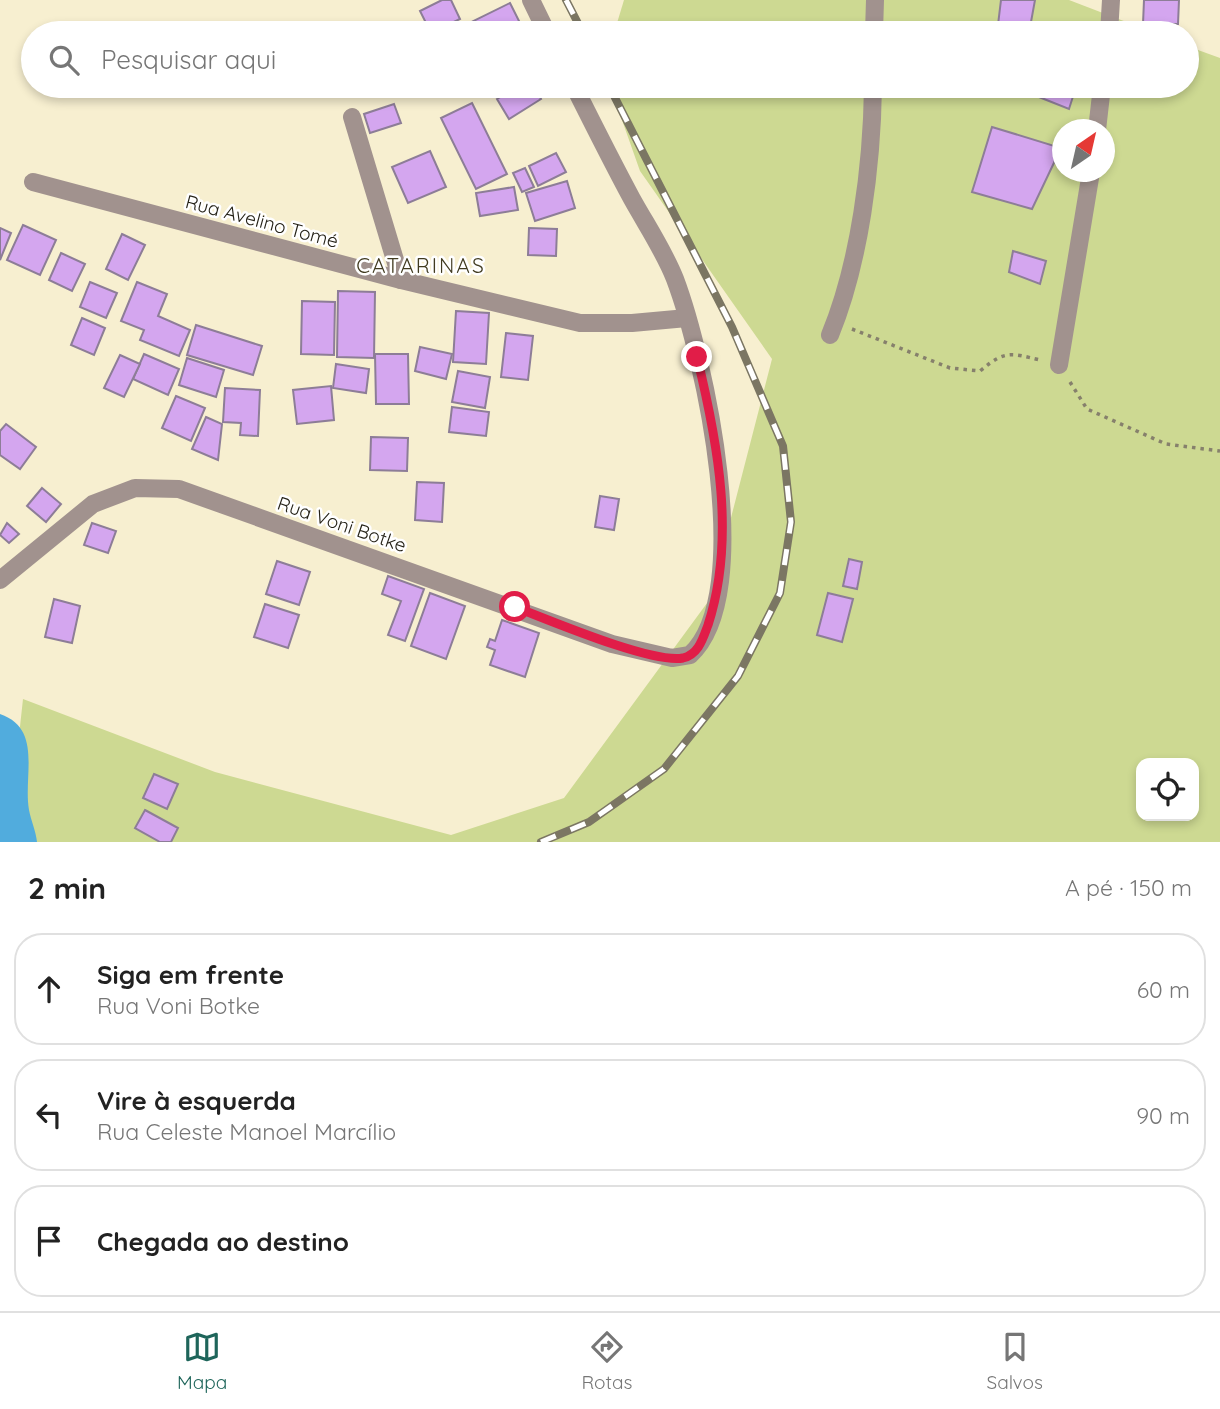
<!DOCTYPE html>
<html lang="pt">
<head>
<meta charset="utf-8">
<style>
  :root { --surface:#fff; --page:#f6f6f6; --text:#222; --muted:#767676; --line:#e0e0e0; --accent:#1e655a }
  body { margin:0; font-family:Quicksand,sans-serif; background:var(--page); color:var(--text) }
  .controls { position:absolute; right:21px; bottom:21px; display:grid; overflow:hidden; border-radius:14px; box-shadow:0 4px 10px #0003 }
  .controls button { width:63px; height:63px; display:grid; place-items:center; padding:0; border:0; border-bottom:2px solid var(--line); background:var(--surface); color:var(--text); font:35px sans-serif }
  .compass { position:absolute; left:1052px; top:119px; width:63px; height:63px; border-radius:50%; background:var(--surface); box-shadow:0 4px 10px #0003; rotate:34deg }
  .stop { position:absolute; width:21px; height:21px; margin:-16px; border:5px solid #e11d48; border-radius:50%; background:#fff }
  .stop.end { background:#e11d48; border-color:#fff; box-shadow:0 2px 7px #0008 }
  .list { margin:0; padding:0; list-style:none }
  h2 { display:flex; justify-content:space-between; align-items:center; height:91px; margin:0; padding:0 28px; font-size:30px }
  h2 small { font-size:23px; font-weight:400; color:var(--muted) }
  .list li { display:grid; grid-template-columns:46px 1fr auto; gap:21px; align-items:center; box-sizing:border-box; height:112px; margin:0 14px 14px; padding:0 14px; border:2px solid var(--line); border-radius:28px }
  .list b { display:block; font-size:26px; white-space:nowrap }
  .list p { margin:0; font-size:23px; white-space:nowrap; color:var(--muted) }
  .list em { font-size:23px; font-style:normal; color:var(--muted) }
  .icon { flex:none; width:38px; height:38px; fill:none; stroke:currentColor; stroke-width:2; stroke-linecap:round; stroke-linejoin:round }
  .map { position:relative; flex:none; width:1220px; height:842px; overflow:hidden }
  .search { position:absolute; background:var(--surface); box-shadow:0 4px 10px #0003; left:21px; right:21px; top:21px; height:77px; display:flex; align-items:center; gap:18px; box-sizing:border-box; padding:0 24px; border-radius:38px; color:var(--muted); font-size:26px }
  .sheet { height:469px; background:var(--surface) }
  nav { display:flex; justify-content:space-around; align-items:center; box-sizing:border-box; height:98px; border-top:2px solid var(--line); background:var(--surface); font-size:19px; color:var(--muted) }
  nav a { display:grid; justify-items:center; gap:4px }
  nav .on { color:var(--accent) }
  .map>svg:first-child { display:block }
  .green { fill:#cdd992; fill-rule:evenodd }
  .water { fill:#51acdd }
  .building { fill:#d4a6ef; stroke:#8d7d97; stroke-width:2 }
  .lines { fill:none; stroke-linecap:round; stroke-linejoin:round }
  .path { stroke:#86806c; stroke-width:3.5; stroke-dasharray:3.5 5; stroke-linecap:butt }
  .street { stroke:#a1928e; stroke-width:18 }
  .rail-casing { stroke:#7b7663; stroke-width:8 }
  .rail { stroke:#fff; stroke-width:5; stroke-dasharray:16; stroke-linecap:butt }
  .route { stroke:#e11d48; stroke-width:9 }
  .labels { text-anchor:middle; stroke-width:5; stroke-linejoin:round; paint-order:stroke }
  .street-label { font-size:19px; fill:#242116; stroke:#fff }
  .neighbourhood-label { font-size:21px; letter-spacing:2px; fill:#413b20; stroke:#fff }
</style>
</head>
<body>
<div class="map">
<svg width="1220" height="842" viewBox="0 0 1220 842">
  <rect width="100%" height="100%" fill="#f7efd0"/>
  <g class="green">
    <path d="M624,0h445l86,33h-541z"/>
    <path d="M1187,46l33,12v784h-1220l12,-42 11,-101 192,73 236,63 113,-37 146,-199 62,-240 -132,-188 -30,-85h577zM1062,130h42v42h-42zM1141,763h53v53h-53z"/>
  </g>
  <path class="water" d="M0,714c43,15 23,61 29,96 2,11 7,21 8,32h-37z"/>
  <g class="building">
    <path d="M442,0h9l9,19 -29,14 -11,-22z"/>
    <path d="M1001,0h34l-6,33h-32z"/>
    <path d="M1144,0h35l-1,24h-35z"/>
    <path d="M510,3l15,30h-73l-1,-1z"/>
    <path d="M519,86h14l8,13 -32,20 -12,-20z"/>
    <path d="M1041,86l35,1 -7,22 -30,-12z"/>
    <path d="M472,103l35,71 -31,15 -35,-71z"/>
    <path d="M394,104l7,19 -31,10 -6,-19z"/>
    <path d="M992,127l69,21 -29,61 -60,-17z"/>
    <path d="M430,151l16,36 -38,16 -16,-36z"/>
    <path d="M556,153l10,19 -28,14 -9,-20z"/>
    <path d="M525,168l9,19 -12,5 -9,-19z"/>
    <path d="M567,181l8,27 -40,13 -9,-28z"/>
    <path d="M514,187l4,23 -38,6 -4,-23z"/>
    <path d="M23,225l33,15 -16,35 -33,-15z"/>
    <path d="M0,228l11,5 -11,27z"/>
    <path d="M529,228l28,1 -1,27 -28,-1z"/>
    <path d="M122,234l23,11 -17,35 -22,-11z"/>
    <path d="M1013,251l33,10 -6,23 -31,-12z"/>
    <path d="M61,253l24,11 -13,27 -23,-11z"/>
    <path d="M90,282l27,11 -11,25 -26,-11z"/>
    <path d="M137,282l30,12 -9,22 32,14 -11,26 -39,-16 4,-10 -23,-9z"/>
    <path d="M338,291l37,1 -1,66 -37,-1z"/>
    <path d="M302,301l33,1 -1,53 -33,-1z"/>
    <path d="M456,311l33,2 -3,51 -33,-2z"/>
    <path d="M82,318l23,10 -11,27 -23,-10z"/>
    <path d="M196,325l66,21 -9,29 -66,-20z"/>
    <path d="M506,333l27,3 -5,44 -27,-3z"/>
    <path d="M420,347l32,7 -6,25 -31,-8z"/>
    <path d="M144,354l35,15 -11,26 -35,-16z"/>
    <path d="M375,354h33l1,50h-33z"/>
    <path d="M120,355l20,9 -16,33 -20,-9z"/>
    <path d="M187,358l37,12 -8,27 -37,-12z"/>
    <path d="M336,364l33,5 -3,24 -33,-5z"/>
    <path d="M458,371l32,6 -5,31 -33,-6z"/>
    <path d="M331,386l3,34 -37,4 -4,-34z"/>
    <path d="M225,388l35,2 -2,46 -18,-1 1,-12 -18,-1z"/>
    <path d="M176,396l29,12 -14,33 -29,-13z"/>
    <path d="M452,407l37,5 -3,24 -37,-4z"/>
    <path d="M206,417l16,7 -4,36 -26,-11z"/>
    <path d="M6,424l30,23 -16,22 -20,-14v-24z"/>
    <path d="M371,437l37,1 -1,33 -37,-1z"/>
    <path d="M417,482l27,1 -2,39 -27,-2z"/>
    <path d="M42,488l19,16 -15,18 -19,-16z"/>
    <path d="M600,496l19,3 -5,31 -19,-3z"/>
    <path d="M7,523l12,11 -10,9 -9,-8z"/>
    <path d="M92,523l24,8 -8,22 -24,-8z"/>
    <path d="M849,559l13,3 -5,27 -14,-3z"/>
    <path d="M277,561l33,11 -11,33 -33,-11z"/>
    <path d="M388,576l36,13 -19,52 -17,-6 13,-34 -19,-7z"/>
    <path d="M430,593l35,13 -19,53 -35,-13z"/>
    <path d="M828,593l25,6 -11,43 -25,-7z"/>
    <path d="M54,599l26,7 -8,37 -27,-6z"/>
    <path d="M265,604l34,11 -11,33 -34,-11z"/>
    <path d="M502,620l37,13 -14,44 -35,-12 5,-15 -8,-3 3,-8 5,2z"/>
    <path d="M154,774l24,10 -11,25 -24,-11z"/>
    <path d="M145,810l33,18 -7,14h-11l-25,-14z"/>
  </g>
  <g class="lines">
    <g class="path">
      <path d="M852,329l98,39 30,3c25,-21 30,-18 60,-11"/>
      <path d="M1070,382l17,27 79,35 54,7"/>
    </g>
    <g class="street">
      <path d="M531,0l16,33"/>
      <path d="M874,33l1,-33"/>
      <path d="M1109,33l2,-33"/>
      <path d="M352,117l49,163"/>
      <path d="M1097,130l5,-44"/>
      <path d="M33,182l368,98 179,43h52l55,-5"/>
      <path d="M830,335c30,-73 42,-170 43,-249"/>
      <path d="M1059,365l32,-193"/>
      <path d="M0,580l93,-76 42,-16 44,1 433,155 60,14 18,-3c67,-61 14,-299 -15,-376 -11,-28 -28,-53 -43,-80 -20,-37 -39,-75 -58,-113"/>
    </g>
    <defs>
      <g id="rail">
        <path d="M566,0l17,33"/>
        <path d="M541,842l48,-20 75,-53 74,-93 42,-83 11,-71 -8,-76 -51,-119 -123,-241"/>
      </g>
    </defs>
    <use href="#rail" class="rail-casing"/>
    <use href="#rail" class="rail"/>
  </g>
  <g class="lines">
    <path class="route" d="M515,607c34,13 137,57 168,51 16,-4 20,-20 25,-33 28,-86 10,-182 -11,-268"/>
  </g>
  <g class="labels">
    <g class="street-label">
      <text transform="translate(262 221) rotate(15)" y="7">Rua Avelino Tomé</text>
      <text transform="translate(342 524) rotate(19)" y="7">Rua Voni Botke</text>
    </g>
    <g class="neighbourhood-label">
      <text x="421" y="273">CATARINAS</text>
    </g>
  </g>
</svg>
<div class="controls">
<button><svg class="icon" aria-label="locate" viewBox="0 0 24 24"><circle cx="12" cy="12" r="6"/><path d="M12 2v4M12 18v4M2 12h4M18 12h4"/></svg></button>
</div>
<svg class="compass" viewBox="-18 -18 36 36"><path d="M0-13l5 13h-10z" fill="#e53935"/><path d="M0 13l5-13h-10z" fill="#767676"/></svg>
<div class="stop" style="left:515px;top:607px"></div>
<div class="stop end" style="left:697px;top:357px"></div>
<div class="search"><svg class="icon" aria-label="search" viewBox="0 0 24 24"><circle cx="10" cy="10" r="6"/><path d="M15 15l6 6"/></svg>Pesquisar aqui</div>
</div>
<section class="sheet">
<h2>2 min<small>A pé · 150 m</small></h2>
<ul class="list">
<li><svg class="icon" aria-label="ahead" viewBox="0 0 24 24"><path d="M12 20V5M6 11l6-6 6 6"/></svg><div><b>Siga em frente</b><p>Rua Voni Botke</p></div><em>60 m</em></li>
<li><svg class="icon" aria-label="left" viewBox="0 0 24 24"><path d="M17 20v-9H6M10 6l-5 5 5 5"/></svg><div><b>Vire à esquerda</b><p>Rua Celeste Manoel Marcílio</p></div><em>90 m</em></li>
<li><svg class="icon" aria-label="arrive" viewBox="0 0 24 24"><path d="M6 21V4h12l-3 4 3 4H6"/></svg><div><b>Chegada ao destino</b></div></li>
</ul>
</section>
<nav>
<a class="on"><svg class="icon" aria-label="map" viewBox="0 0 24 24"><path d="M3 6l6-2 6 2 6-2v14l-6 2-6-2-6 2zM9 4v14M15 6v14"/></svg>Mapa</a>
<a><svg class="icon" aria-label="directions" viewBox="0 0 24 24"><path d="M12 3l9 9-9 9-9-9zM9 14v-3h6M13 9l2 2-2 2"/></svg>Rotas</a>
<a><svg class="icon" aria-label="saved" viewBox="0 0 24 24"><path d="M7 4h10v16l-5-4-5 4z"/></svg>Salvos</a>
</nav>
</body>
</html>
